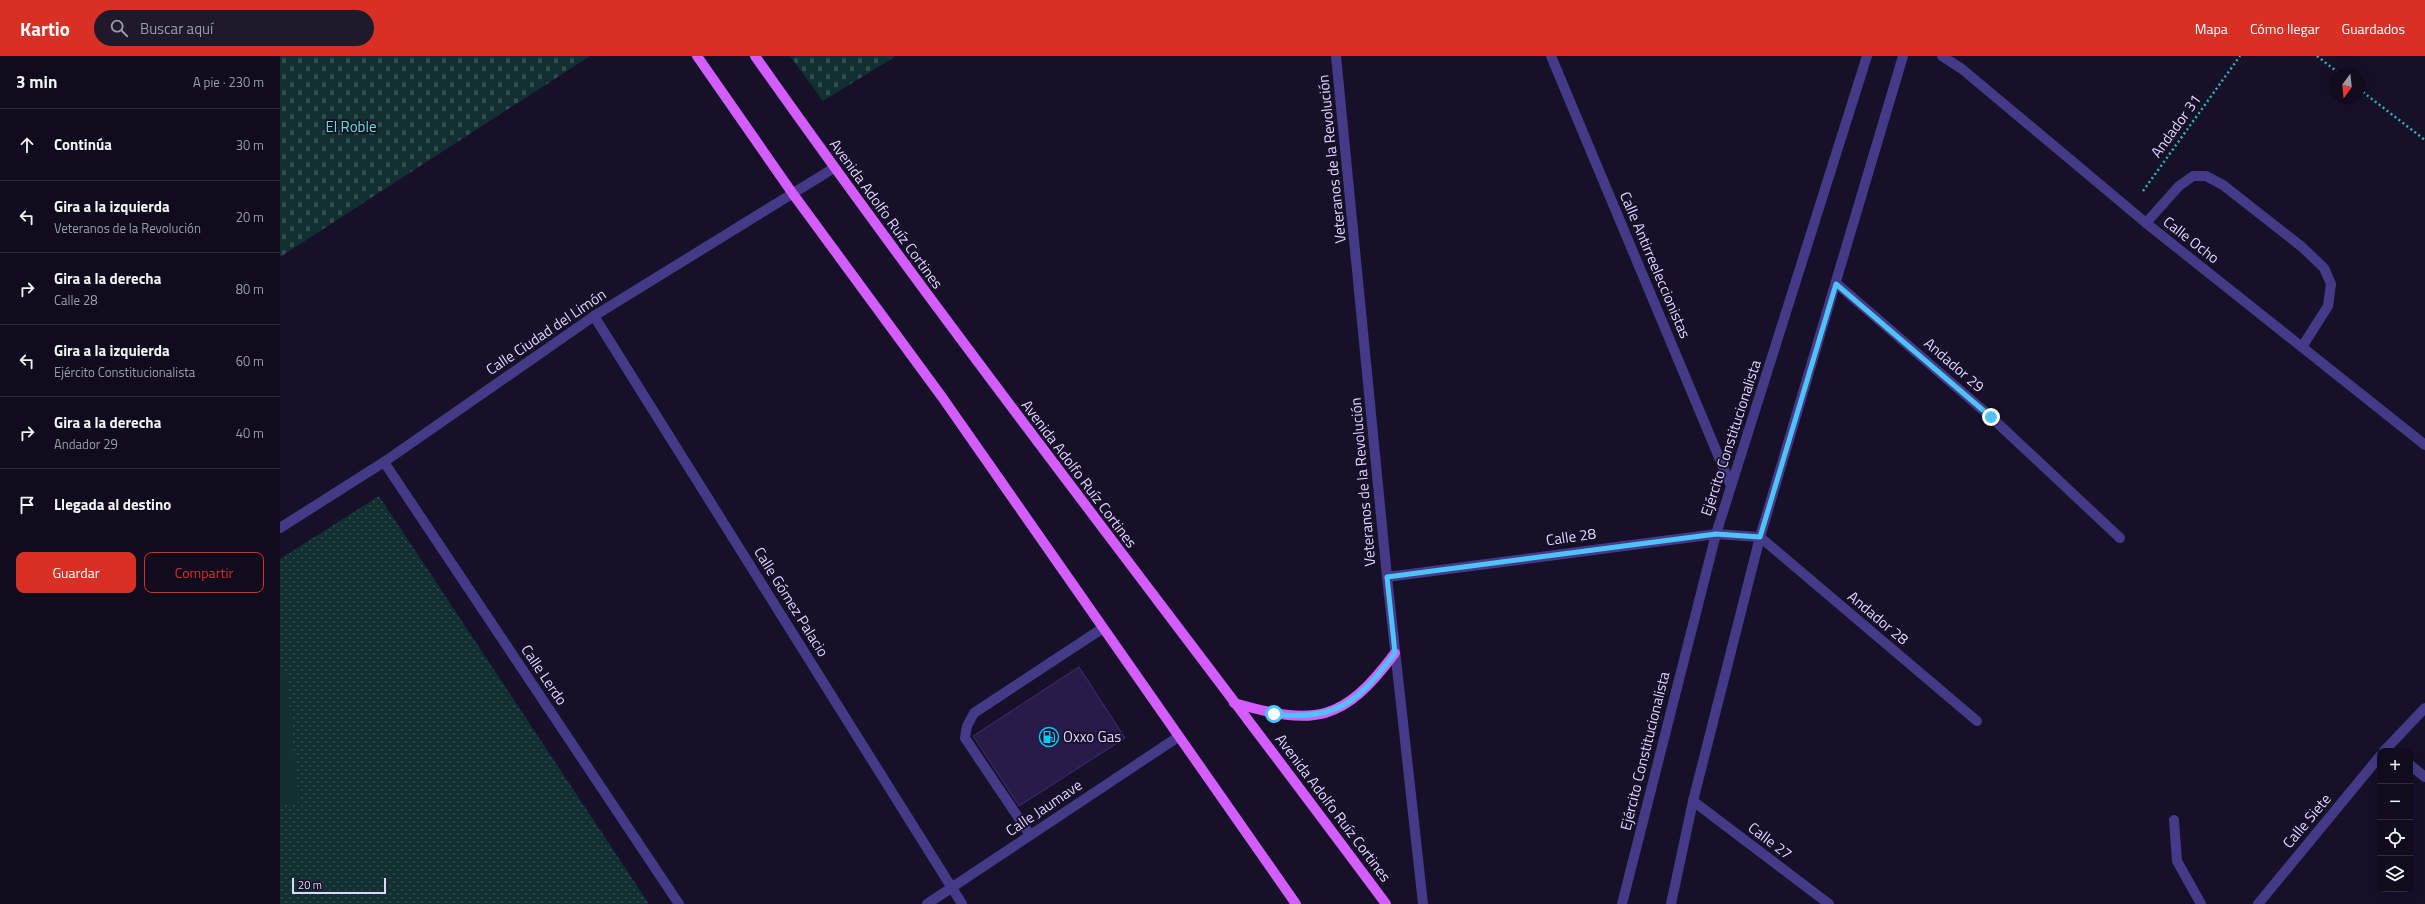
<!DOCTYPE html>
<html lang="es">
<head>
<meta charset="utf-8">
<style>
  :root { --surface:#100c1e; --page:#1e1a2b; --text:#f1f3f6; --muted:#9c9ba4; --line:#302c3c; --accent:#d93025 }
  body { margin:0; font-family:"Titillium Web",sans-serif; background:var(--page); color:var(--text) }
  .controls { position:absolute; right:12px; bottom:12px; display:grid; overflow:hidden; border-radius:8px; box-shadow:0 4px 16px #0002 }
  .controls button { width:36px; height:36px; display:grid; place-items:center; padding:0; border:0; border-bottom:1px solid var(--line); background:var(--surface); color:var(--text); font:20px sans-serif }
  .compass { position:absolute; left:2049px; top:12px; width:36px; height:36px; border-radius:50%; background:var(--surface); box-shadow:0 4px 16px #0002; rotate:195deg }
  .scale { position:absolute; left:12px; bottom:10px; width:94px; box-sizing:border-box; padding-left:4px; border:2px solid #dfd6ff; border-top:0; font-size:11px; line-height:14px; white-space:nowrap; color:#dfd6ff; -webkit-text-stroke:3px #161028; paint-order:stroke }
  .stop { position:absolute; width:12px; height:12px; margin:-9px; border:3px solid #4fc3f7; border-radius:50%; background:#fff }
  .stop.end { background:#4fc3f7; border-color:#fff; box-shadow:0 1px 4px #0008 }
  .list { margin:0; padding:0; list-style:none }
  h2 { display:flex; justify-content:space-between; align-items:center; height:52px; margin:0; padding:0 16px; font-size:17px }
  h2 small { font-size:13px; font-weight:400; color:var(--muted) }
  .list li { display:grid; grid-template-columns:26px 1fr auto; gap:12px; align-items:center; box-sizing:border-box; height:72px; padding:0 16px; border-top:1px solid var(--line) }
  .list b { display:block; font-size:15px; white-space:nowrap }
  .list p { margin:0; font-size:13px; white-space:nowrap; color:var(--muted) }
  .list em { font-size:13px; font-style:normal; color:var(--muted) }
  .actions { display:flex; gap:8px; padding:12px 16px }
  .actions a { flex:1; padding:9px 0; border:1px solid var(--accent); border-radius:8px; text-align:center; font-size:14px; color:var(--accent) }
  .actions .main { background:var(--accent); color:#fff }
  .icon { flex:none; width:22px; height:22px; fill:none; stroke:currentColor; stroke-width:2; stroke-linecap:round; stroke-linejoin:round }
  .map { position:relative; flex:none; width:2145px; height:848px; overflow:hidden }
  header { display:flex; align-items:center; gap:24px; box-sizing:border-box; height:56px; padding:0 20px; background:var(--accent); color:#fff }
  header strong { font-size:19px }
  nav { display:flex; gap:22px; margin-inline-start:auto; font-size:14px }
  .search { width:280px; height:36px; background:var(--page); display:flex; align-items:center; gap:10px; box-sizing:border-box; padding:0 14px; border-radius:22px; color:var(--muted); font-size:15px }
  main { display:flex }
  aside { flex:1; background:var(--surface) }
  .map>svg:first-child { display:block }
  .grass { fill:url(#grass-dots) }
  .cemetery { fill:url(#cemetery-stones) }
  .garden { fill:#123032 }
  .building { fill:#291b49; stroke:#432d75 }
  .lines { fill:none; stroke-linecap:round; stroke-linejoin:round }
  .path { stroke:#2fb5bb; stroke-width:2.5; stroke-dasharray:2 3; stroke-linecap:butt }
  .minor { stroke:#453a87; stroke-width:10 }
  .major { stroke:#d45dff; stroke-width:10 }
  .route { stroke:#4fc3f7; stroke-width:5 }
  .labels { text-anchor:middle; stroke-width:3.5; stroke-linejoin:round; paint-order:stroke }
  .street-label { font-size:15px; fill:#dfd6ff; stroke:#161028 }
  .park-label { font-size:15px; fill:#60e1cf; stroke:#161028 }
  .poi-label { font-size:15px; fill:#dfd6ff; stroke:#161028; text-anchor:start }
</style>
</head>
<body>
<header>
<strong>Kartio</strong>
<div class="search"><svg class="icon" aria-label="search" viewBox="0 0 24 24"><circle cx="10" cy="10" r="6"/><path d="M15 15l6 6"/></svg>Buscar aquí</div>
<nav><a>Mapa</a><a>Cómo llegar</a><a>Guardados</a></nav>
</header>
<main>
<aside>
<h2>3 min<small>A pie · 230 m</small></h2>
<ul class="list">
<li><svg class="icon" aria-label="ahead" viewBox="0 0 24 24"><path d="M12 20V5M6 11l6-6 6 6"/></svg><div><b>Continúa</b></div><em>30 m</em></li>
<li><svg class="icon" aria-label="left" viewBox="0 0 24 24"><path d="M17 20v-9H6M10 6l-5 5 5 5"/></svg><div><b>Gira a la izquierda</b><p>Veteranos de la Revolución</p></div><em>20 m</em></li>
<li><svg class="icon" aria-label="right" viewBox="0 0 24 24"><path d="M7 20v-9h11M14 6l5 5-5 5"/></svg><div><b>Gira a la derecha</b><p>Calle 28</p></div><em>80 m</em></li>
<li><svg class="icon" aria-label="left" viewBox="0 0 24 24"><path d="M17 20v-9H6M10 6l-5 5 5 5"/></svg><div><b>Gira a la izquierda</b><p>Ejército Constitucionalista</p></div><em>60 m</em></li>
<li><svg class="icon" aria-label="right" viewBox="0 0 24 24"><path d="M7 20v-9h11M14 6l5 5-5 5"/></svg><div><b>Gira a la derecha</b><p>Andador 29</p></div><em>40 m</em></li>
<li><svg class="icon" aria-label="arrive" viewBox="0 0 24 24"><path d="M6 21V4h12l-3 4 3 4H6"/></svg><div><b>Llegada al destino</b></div></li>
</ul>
<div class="actions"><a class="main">Guardar</a><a>Compartir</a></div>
</aside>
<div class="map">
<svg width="2145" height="848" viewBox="0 0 2145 848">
  <defs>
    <pattern id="grass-dots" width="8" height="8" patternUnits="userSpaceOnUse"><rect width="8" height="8" fill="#123032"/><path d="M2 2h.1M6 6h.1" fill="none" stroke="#344d51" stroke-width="1.8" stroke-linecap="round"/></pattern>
    <pattern id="cemetery-stones" width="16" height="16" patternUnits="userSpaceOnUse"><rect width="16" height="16" fill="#123032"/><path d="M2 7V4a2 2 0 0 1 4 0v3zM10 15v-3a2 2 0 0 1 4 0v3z" fill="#344d51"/></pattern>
  </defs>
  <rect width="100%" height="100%" fill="#161028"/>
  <path class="grass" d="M99,440l270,408h-369v-345z"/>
  <g class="cemetery">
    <path d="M0,0h310l-310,201z"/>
    <path d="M510,0h106l-73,45z"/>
  </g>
  <path class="garden" d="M0,617h6l13,129 -19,2z"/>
  <path class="building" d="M799,611l46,71 -106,68 -46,-70z"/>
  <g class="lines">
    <g class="path">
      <path d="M2037,0l23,18"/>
      <path d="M2079,33l66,51"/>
      <path d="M1863,135l97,-135"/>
    </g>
    <g class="minor">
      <path d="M1056,0l51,521 36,327"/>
      <path d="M1271,0l180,430"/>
      <path d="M1662,0l20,13 184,154 279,222"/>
      <path d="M1866,167l33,-37 14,-10h13l17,9 79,62 22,21 7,16 -3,22 -26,41"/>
      <path d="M1556,227l155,134 129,121"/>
      <path d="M314,260l368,588"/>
      <path d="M104,406l295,442"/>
      <path d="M0,472l104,-66 210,-146 240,-148"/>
      <path d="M1107,521l329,-43 44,3 217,184"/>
      <path d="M2104,695l41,-43"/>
      <path d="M2130,709l15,12"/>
      <path d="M1413,745l136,103"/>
      <path d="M1894,764l3,41 24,43"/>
      <path d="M750,779l-65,-97 2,-12 7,-13 129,-85"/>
      <path d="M647,848l251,-167"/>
      <path d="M1342,848l94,-370 151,-478"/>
      <path d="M1391,848l22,-103 67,-264 143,-481"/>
      <path d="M1978,848l122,-148"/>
    </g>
    <g class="major">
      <path d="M417,0l96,138 149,203 354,507"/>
      <path d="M475,0c203,288 421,565 631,848"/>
      <path d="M954,647c81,23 109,20 161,-50"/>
    </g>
  </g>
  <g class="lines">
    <path class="route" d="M994,658c62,8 85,-13 121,-61l-8,-76 329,-43 44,3 76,-253 155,133"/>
  </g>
  <defs>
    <symbol id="fuel-ring" viewBox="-11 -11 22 22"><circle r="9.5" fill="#161028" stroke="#02cbff" stroke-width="1.5"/><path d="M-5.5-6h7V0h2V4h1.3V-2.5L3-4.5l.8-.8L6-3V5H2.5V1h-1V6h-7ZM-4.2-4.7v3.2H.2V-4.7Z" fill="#02cbff"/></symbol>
  </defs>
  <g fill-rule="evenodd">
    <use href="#fuel-ring" x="758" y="670" width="22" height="22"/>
  </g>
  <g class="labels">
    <g class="street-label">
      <text transform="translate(1896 70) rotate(-54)" y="5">Andador 31</text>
      <text transform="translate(1052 103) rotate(-96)" y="5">Veteranos de la Revolución</text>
      <text transform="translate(606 158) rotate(54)" y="5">Avenida Adolfo Ruíz Cortines</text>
      <text transform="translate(1911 184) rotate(38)" y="5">Calle Ocho</text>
      <text transform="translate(1375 209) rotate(67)" y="5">Calle Antirreeleccionistas</text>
      <text transform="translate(266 276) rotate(-34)" y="5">Calle Ciudad del Limón</text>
      <text transform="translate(1674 309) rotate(41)" y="5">Andador 29</text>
      <text transform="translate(1451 382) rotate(-72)" y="5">Ejército Constitucionalista</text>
      <text transform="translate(799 418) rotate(53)" y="5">Avenida Adolfo Ruíz Cortines</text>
      <text transform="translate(1083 426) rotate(-95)" y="5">Veteranos de la Revolución</text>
      <text transform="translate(1291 481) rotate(-8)" y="5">Calle 28</text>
      <text transform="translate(511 546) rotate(58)" y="5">Calle Gómez Palacio</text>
      <text transform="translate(1598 562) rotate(40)" y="5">Andador 28</text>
      <text transform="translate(264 619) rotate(56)" y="5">Calle Lerdo</text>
      <text transform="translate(1365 695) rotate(-76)" y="5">Ejército Constitucionalista</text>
      <text transform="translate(764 752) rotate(-34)" y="5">Calle Jaumave</text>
      <text transform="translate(1053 752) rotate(53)" y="5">Avenida Adolfo Ruíz Cortines</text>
      <text transform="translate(2027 765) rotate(-50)" y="5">Calle Siete</text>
      <text transform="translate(1490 785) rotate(37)" y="5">Calle 27</text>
    </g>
    <g class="park-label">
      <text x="71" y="76">El Roble</text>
    </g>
    <g class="poi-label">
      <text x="783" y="686">Oxxo Gas</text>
    </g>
  </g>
</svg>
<div class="controls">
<button>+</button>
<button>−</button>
<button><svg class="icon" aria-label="locate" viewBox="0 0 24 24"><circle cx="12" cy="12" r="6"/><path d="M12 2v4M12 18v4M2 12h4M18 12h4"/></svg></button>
<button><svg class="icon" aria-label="layers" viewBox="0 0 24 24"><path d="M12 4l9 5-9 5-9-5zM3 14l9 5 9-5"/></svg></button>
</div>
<svg class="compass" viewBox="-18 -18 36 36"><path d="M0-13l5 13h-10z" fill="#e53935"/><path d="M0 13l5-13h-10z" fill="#9c9ba4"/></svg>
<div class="scale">20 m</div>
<div class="stop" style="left:994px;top:658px"></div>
<div class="stop end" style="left:1711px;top:361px"></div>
</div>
</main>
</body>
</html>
